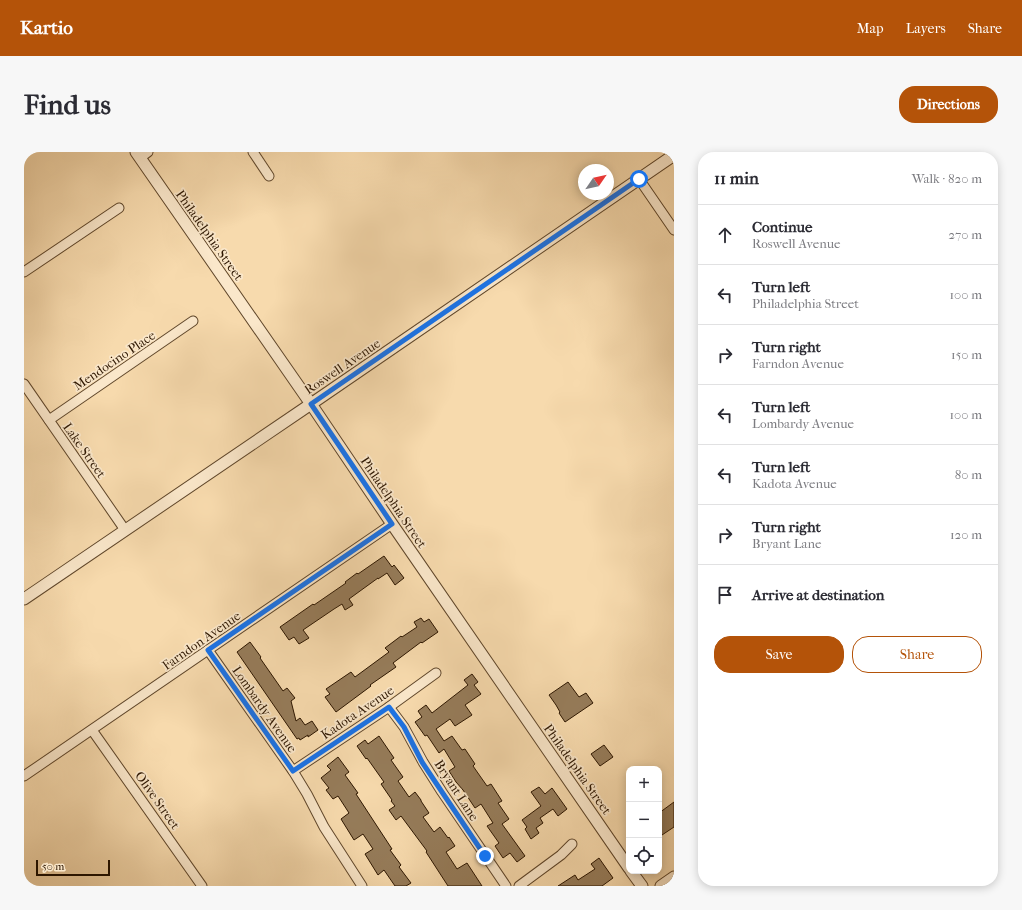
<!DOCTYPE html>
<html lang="en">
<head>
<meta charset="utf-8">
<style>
  :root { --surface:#fff; --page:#f7f7f7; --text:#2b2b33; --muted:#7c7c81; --line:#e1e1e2; --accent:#b45309 }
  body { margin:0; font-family:"IM FELL French Canon",serif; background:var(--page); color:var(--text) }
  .controls { position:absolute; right:12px; bottom:12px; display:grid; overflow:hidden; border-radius:8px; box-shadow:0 2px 10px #0003 }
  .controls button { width:36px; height:36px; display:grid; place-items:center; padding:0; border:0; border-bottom:1px solid var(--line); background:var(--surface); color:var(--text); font:20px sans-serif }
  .compass { position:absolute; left:554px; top:12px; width:36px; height:36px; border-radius:50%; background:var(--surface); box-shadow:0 2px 10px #0003; rotate:56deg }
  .scale { position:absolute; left:12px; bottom:10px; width:74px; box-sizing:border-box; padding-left:4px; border:2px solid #2d1600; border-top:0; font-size:11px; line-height:14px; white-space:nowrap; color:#2d1600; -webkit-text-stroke:3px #fae7ca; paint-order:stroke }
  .stop { position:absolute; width:12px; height:12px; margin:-9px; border:3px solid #1a73e8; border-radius:50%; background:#fff }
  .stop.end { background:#1a73e8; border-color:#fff; box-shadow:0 1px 4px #0008 }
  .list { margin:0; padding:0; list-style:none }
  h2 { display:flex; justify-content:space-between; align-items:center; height:52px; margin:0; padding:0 16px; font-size:17px }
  h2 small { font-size:13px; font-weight:400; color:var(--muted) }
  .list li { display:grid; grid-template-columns:26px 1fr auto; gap:12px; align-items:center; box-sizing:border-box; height:60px; padding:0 16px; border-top:1px solid var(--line) }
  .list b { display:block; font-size:15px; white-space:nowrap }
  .list p { margin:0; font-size:13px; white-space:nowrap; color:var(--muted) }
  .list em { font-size:13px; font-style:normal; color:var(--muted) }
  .actions { display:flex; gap:8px; padding:12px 16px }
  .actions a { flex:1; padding:9px 0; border:1px solid var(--accent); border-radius:16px; text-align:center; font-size:14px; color:var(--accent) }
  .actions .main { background:var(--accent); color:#fff }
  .icon { flex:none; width:22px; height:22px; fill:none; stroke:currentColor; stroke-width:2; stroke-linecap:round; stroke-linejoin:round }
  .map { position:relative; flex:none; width:650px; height:734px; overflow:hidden; border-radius:16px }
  header { display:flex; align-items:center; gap:24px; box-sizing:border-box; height:56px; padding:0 20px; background:var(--accent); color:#fff }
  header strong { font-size:19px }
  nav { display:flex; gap:22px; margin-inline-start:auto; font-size:14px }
  .intro { display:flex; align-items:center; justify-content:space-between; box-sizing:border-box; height:96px; padding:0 24px }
  h1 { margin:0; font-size:28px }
  .button { padding:10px 18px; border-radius:16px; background:var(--accent); color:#fff; font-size:14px; font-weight:700 }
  main { display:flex; gap:24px; padding:0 24px }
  aside { flex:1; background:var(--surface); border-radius:16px; box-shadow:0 2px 10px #0003 }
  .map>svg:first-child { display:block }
  .building { fill:#967c5a; stroke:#2d1600 }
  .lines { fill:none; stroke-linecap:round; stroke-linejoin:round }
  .minor-casing { stroke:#60472b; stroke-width:11 }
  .tertiary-casing { stroke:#60472b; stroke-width:13 }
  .minor { stroke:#fae7ca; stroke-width:9 }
  .tertiary { stroke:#fae7ca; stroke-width:11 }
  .route { stroke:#1a73e8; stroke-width:5 }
  .labels { text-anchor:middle; stroke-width:3.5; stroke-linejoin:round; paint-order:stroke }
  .street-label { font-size:13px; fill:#2d1600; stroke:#fae7ca }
</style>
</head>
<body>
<header>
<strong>Kartio</strong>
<nav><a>Map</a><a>Layers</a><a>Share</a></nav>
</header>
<div class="intro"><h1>Find us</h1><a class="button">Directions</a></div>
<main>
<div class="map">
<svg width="650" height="734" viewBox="0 0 650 734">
  <rect width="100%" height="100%" fill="#f7daad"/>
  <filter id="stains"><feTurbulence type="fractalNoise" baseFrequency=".005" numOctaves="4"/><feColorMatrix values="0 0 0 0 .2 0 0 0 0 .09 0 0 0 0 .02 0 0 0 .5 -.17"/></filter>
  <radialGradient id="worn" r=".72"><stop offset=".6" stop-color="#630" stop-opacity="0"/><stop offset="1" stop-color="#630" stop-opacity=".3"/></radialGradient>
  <g class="building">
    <path d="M360,404l8,11 2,-2 10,13 -9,7 -8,-12 -9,6v-1l-29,21 4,6 -8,5 -3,-6 -8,5 -31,21 6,8 -10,6 -5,-7 -5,3 -9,-13 33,-23 1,1 32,-22 -1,-1 12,-9 1,1z"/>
    <path d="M397,466l3,4 5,-3 9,13 -16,11 -1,-1 -28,21 3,4 -26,18 1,1 -35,26 -11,-15 5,-3 -4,-5 25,-17 4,5 34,-25 -4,-4 16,-12 1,1 15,-10 -3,-5z"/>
    <path d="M226,490l11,15 -1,1 23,33 4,-3 8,10 -4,3 5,20 4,-3 5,7 7,-4 6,9 -10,7v-2l-8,5 -1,-2 -2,1 -60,-87z"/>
    <path d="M448,522l6,8 -4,3 7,9 -16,11 7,10 -17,11 -5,-7 -14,10 8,12 8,-5 10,14 3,-1 10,15 -2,2 14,20 4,-2 11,17 -4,2 11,16 -7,5 23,32 -8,6 -7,-9 -7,5 -8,-12 4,-3 -12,-17 6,-3 -12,-19 -6,4 -12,-18 -7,-8 -7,-11 6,-4 -11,-18 -5,4 -12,-18 -2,1 -10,-14 7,-5 -4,-6 8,-6 6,8 36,-28 -4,-5z"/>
    <path d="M544,530l11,15 7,-4 7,10 -28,19 -6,-9 1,-1 -4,-7 -7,-10z"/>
    <path d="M355,584l15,22 -3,2 12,17 -5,4 11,16 6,-5 6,8v1l8,12 -6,4 11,15 6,-5 8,11 1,-1 6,9 -9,6 11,17 10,-6 15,23h-34l-22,-34 1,-1 -26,-35 -5,4 -7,-10 6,-4 -4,-5 1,-1 -11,-16 3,-2 -17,-24 -1,1 -9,-13 8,-6 3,4z"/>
    <path d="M580,593l9,12 -13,9 -9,-12z"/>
    <path d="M314,605l11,15 -4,3 13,18 -2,1 36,55 -2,1 11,15 -2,2 12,16 -5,3h-11l-11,-16 -6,5 -13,-21 8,-5 -10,-15 -9,6 -13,-21 8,-6 -11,-17 -5,3 -7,-9 3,-2 -8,-10 10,-8 -4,-4z"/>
    <path d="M515,635l6,7 7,-6 15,21 -9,7 -5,-7 -13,9 3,5 -7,5 3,5 -8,6 -6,-10 2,-2 -5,-7 19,-14 -10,-14z"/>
    <path d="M650,650v25l-15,10v-24z"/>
    <path d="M575,706l14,20 -11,8h-44l17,-11 3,5 17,-11 -4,-5z"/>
  </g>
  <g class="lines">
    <defs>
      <g id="minor">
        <path d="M229,0l16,24"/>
        <path d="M116,6l8,-6"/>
        <path d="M615,27l35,51"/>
        <path d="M0,120l95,-64"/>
        <path d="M0,232l101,146"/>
        <path d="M25,268l144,-99"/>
        <path d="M184,498l85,121 14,23 17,33 38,59"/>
        <path d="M365,555l15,20 19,35 19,30 64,94"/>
        <path d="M68,578l110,156"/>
        <path d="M269,619l96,-64 47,-34"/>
        <path d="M0,624l368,-252"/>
        <path d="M495,734l42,-31 11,-11"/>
      </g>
      <g id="tertiary">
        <path d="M112,0l175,252 81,120 237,344"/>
        <path d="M0,447l287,-195 363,-249"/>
        <path d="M607,719l11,15"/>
        <path d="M637,734l13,-9"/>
      </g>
    </defs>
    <use href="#minor" class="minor-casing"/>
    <use href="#tertiary" class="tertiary-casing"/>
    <use href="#minor" class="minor"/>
    <use href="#tertiary" class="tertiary"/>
  </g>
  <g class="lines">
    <path class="route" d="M461,704l-43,-64 -20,-30 -18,-35 -15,-20 -96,64 -85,-121 184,-126 -81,-120 328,-225"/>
  </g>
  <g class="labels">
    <g class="street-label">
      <text transform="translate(186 83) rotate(55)" y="5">Philadelphia Street</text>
      <text transform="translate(90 208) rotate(-34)" y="5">Mendocino Place</text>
      <text transform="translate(318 214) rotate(-34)" y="5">Roswell Avenue</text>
      <text transform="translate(61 298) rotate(55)" y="5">Lake Street</text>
      <text transform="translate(370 350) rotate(56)" y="5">Philadelphia Street</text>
      <text transform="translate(177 488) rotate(-35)" y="5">Farndon Avenue</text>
      <text transform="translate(241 557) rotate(55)" y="5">Lombardy Avenue</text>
      <text transform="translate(333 560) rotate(-34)" y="5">Kadota Avenue</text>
      <text transform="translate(554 617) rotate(55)" y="5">Philadelphia Street</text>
      <text transform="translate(433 638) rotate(57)" y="5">Bryant Lane</text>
      <text transform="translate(134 648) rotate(55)" y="5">Olive Street</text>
    </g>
  </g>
  <rect width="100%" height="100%" filter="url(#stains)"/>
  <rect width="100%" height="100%" fill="url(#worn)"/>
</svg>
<div class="controls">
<button>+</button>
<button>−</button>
<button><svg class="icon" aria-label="locate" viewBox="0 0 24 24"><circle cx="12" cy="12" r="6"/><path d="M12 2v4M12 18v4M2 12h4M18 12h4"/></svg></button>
</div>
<svg class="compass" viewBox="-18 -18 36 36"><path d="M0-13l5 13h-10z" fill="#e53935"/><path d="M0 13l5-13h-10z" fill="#7c7c81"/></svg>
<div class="scale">50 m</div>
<div class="stop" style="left:615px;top:27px"></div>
<div class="stop end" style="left:461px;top:704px"></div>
</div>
<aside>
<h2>11 min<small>Walk · 820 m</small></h2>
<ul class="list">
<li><svg class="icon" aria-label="ahead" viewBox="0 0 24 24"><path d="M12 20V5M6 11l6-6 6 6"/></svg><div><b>Continue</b><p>Roswell Avenue</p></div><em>270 m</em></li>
<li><svg class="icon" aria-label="left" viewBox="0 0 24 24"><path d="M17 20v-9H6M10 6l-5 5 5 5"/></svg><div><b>Turn left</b><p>Philadelphia Street</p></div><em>100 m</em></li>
<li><svg class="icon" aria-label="right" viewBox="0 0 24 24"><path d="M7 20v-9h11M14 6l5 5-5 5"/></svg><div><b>Turn right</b><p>Farndon Avenue</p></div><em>150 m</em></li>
<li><svg class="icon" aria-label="left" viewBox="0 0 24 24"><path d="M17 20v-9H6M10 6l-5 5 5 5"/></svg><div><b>Turn left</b><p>Lombardy Avenue</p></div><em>100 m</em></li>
<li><svg class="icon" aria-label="left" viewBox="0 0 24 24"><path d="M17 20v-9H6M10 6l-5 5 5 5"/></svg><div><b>Turn left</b><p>Kadota Avenue</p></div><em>80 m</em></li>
<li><svg class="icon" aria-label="right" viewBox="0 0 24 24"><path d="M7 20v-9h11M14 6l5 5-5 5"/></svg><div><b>Turn right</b><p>Bryant Lane</p></div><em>120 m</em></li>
<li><svg class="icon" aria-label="arrive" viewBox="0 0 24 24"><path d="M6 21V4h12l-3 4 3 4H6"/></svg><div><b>Arrive at destination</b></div></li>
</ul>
<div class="actions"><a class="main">Save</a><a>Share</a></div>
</aside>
</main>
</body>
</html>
